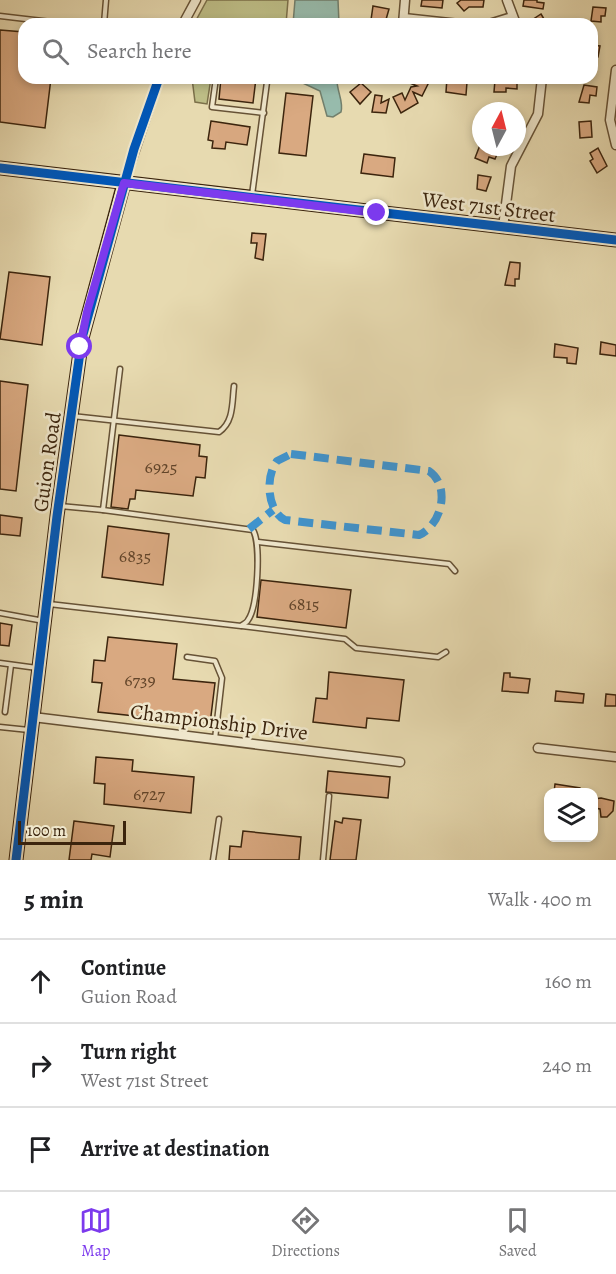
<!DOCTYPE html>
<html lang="en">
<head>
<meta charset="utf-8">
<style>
  :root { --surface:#fff; --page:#f2f2f2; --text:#202124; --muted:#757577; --line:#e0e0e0; --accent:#7c3aed }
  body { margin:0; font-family:Alegreya,serif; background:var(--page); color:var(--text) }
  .controls { position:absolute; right:18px; bottom:18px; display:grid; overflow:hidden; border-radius:12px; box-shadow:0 3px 9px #0003 }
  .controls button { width:54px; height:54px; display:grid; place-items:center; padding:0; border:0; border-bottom:2px solid var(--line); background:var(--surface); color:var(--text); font:30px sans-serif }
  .compass { position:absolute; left:472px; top:102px; width:54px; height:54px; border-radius:50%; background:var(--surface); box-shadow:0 3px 9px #0003; rotate:7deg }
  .scale { position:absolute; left:18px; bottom:15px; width:108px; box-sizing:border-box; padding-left:6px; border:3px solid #3b240d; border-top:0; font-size:16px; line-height:21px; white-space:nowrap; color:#3b240d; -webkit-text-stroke:4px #efe7cc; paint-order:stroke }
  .stop { position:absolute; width:18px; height:18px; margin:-14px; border:4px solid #7c3aed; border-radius:50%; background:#fff }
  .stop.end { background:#7c3aed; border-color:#fff; box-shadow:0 2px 6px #0008 }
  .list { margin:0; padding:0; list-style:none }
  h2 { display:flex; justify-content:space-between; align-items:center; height:78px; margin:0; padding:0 24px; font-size:26px }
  h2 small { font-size:20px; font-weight:400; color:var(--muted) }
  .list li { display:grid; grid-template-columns:39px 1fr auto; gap:18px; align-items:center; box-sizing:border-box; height:84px; padding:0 24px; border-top:2px solid var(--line) }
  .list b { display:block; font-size:22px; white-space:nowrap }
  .list p { margin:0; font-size:20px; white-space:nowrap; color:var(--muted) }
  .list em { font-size:20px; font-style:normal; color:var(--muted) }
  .icon { flex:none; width:33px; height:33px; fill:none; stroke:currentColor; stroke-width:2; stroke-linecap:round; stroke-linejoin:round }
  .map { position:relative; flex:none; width:616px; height:860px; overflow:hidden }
  .search { position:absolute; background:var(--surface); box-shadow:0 3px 9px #0003; left:18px; right:18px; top:18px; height:66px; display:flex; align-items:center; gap:15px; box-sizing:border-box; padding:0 21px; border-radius:18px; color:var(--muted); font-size:22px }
  .sheet { height:330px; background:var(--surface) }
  nav { display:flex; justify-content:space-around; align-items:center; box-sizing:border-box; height:84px; border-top:2px solid var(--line); background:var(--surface); font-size:16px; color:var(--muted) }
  nav a { display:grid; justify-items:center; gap:3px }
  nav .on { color:var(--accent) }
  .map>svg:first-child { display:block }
  .green { fill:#bdbd86; stroke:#7c704a; stroke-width:1.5 }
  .water { fill:#97bbac; stroke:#727f6c; stroke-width:1.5 }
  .building { fill:#d9a981; stroke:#3b240d; stroke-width:1.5 }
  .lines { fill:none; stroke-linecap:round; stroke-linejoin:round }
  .lane-casing { stroke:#665236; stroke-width:7 }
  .street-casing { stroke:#665236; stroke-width:11 }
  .secondary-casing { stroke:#3b240d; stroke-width:15 }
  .lane { stroke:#efe7cc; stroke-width:4 }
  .street { stroke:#efe7cc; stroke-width:8 }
  .secondary { stroke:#efe7cc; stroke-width:12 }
  .quiet { stroke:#3e95d2; stroke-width:8; stroke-dasharray:15 8; stroke-linecap:butt }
  .cycleway-casing { stroke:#efe7cc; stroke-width:13 }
  .cycleway { stroke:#0057b8; stroke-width:9 }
  .route { stroke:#7c3aed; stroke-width:8 }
  .labels { text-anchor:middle; stroke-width:5; stroke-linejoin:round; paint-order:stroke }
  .number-label { font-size:18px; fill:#62452a }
  .street-label { font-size:21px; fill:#3b240d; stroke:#efe7cc }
</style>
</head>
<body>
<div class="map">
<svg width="616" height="860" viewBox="0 0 616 860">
  <rect width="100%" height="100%" fill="#e7dab0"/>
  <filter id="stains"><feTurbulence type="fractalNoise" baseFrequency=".00333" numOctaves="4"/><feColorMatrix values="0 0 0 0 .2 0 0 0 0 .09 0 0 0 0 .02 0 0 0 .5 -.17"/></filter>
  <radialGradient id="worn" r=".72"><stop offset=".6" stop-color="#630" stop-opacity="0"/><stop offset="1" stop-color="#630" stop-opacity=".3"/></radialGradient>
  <g class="green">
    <path d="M207,0h81l-2,24h-92z"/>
    <path d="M192,78h19l-4,26 -12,-2z"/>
  </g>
  <g class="water">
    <path d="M295,0h43l1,24h-46z"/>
    <path d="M292,78h45c-1,12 7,23 4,34l-8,5 -6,-1 -7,-25z"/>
  </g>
  <g class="building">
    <path d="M422,0h21l-1,8 -21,-2z"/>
    <path d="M461,0h23l-1,7h-14l-5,4 -7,-8z"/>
    <path d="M524,0h13v2l7,1 -1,6 -20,-3z"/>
    <path d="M373,6l16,3 -4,14 -14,-3z"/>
    <path d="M593,7l13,1 -1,8h-4v6l-10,-1z"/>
    <path d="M541,14l6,10h-12l-3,-4z"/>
    <path d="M0,30l24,2v46h27l-6,50 -45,-6z"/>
    <path d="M592,45l8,1 -2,11 -6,-1z"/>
    <path d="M221,78h35l-3,25 -34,-4z"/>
    <path d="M412,78l17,4 -7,14 -9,-4 5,11 -17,10 -8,-16 9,-4 3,7 6,-13 6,-1 -7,-3z"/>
    <path d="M447,78l20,4 -1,13 -20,-3z"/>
    <path d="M495,80l22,1v8l-11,-1v4h-12z"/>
    <path d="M361,83l10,9 -11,12 -10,-12z"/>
    <path d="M584,85l13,2 -1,9 -6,-1 -1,8 -10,-1z"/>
    <path d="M286,93l27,3 -7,60 -27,-3z"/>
    <path d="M375,95l7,1 -1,7 8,-4 -3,14 -14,-1z"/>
    <path d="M211,121l39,6 -3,18 -21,-3 -1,7 -13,-1 1,-7 -5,-1z"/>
    <path d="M591,121l1,16 -12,1 -1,-16z"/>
    <path d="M480,145l18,7 -3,7 -6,-2 -2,6 -12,-5z"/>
    <path d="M598,148l9,18 -10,7 -7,-12 3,-2 -3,-6z"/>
    <path d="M364,154l31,4 -2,19 -32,-4z"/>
    <path d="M478,175l13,2 -5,14 -9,-2z"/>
    <path d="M252,233l14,1 -3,26 -8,-2 2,-15h-6z"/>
    <path d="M510,262l10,1v3l-1,13h-4v7l-10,-1z"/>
    <path d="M9,272l41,5 -8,68 -42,-6z"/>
    <path d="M601,342l15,3v11l-16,-2z"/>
    <path d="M555,344l23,4 -2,16 -9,-1v-5l-13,-1z"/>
    <path d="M0,381l28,4 -12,106 -16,-2z"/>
    <path d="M119,435l81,10 -1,11 8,1 -2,21 -9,-1 -3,19 -57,-6 -1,9h-5l-2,10 -17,-2z"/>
    <path d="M0,515l22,3 -2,18 -20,-2z"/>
    <path d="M108,526l61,8 -6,51 -61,-8z"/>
    <path d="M261,580l90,10 -5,38 -89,-11z"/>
    <path d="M0,623l12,2 -3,21 -9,-1z"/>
    <path d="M108,637l69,7 -4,35 42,4 -5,41 -112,-12 4,-29 -10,-1 2,-22 11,1z"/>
    <path d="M329,672l75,8 -5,41 -32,-3 -1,10 -53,-6 3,-24 11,1z"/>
    <path d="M504,673h6v4l20,2 -2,14 -26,-2z"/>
    <path d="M556,691l28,3 -1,9 -28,-2z"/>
    <path d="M606,694l10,1v11h-11z"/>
    <path d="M96,757l37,3 -1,11 62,6 -3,36 -87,-9 1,-20 -11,-1z"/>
    <path d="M328,771l62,6 -2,21 -62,-6z"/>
    <path d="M555,784l25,4v4h-26z"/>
    <path d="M601,798l13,3 -1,10 -6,6h-6l-1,-8 -6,-1v-9z"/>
    <path d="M343,818l18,2 -5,40h-26l5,-39 7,2z"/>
    <path d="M74,821l40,5 -4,31 -18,-3 -1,6h-22z"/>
    <path d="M243,831l58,6 -2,23h-70l1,-14 11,1z"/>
  </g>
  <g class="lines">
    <defs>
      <g id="lane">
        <path d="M0,16l68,8"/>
        <path d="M104,24l2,-24"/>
        <path d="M216,78l-4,29 52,6"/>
        <path d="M252,195l15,-113"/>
        <path d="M72,416l147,16c15,-10 13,-30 15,-46"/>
        <path d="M60,506l43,4 17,-141"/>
        <path d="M258,542l191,22 6,7"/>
        <path d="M49,604l192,22c2,-2 6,-3 7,-6 10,-14 13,-76 5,-90l-150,-20"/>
        <path d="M0,613l44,8"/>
        <path d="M242,626l103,13 11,9 82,9 8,-5"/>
        <path d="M187,657l28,4 7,17 -7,61"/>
        <path d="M0,663l37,5"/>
        <path d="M5,712l6,-47"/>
        <path d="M0,727l29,3"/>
        <path d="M213,860l6,-41"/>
        <path d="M323,860l6,-64"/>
      </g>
      <g id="street">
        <path d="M507,0l9,24"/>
        <path d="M404,18l55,6"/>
        <path d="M183,24l13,-24"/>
        <path d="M403,24l2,-24"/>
        <path d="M489,24l23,-7"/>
        <path d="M616,70l-6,50 6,25"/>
        <path d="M124,183l35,-105"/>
        <path d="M503,227l8,-61 27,-52 4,-36"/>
        <path d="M33,717l367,45"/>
        <path d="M538,748l78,9"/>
      </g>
      <g id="secondary">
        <path d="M0,168l616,72"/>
        <path d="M16,860l41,-344 25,-178 42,-155"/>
      </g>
    </defs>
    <use href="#lane" class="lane-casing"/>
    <use href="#street" class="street-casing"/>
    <use href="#secondary" class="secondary-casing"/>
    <use href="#lane" class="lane"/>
    <use href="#street" class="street"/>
    <use href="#secondary" class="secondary"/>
    <g class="quiet">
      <path d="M291,454l138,17c22,15 13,54 -10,64l-134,-15c-18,-9 -20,-44 -8,-59z"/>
      <path d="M249,529l24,-19"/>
    </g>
    <defs>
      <g id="cycleway">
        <path d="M0,168l616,72"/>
        <path d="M16,860l41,-344 25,-178 52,-189 25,-71"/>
      </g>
    </defs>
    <use href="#cycleway" class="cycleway-casing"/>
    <use href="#cycleway" class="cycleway"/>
  </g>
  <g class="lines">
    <path class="route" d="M80,347l7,-35 37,-129 253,30"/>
  </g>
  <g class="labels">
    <g class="number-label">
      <text x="161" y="473">6925</text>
      <text x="135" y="562">6835</text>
      <text x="304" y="610">6815</text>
      <text x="140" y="686">6739</text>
      <text x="149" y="800">6727</text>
    </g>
    <g class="street-label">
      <text transform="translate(489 207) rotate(7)" y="7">West 71st Street</text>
      <text transform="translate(47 462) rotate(-82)" y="7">Guion Road</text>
      <text transform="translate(219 722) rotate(7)" y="7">Championship Drive</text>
    </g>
  </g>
  <rect width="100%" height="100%" filter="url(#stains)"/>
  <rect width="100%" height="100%" fill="url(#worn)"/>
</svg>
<div class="controls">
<button><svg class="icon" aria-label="layers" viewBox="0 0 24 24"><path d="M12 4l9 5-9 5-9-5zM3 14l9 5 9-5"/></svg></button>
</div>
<svg class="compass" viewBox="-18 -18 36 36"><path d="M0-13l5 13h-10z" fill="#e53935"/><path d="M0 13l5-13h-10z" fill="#757577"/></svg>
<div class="scale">100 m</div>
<div class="stop" style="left:80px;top:347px"></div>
<div class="stop end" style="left:377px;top:213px"></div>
<div class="search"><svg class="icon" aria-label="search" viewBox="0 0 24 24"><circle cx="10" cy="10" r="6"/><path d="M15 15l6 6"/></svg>Search here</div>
</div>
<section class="sheet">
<h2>5 min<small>Walk · 400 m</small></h2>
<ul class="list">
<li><svg class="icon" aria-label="ahead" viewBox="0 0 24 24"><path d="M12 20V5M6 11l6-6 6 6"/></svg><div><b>Continue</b><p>Guion Road</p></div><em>160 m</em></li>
<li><svg class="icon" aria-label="right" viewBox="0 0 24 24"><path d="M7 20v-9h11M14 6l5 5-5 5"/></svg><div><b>Turn right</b><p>West 71st Street</p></div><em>240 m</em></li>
<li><svg class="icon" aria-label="arrive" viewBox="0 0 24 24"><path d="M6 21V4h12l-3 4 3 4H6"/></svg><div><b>Arrive at destination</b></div></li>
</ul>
</section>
<nav>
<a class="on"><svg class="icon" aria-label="map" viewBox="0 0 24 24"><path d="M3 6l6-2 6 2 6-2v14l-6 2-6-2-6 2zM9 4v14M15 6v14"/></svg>Map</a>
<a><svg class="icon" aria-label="directions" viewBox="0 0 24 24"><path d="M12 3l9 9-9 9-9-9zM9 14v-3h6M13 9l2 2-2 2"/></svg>Directions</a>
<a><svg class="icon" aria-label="saved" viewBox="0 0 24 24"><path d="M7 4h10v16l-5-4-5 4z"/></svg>Saved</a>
</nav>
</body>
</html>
